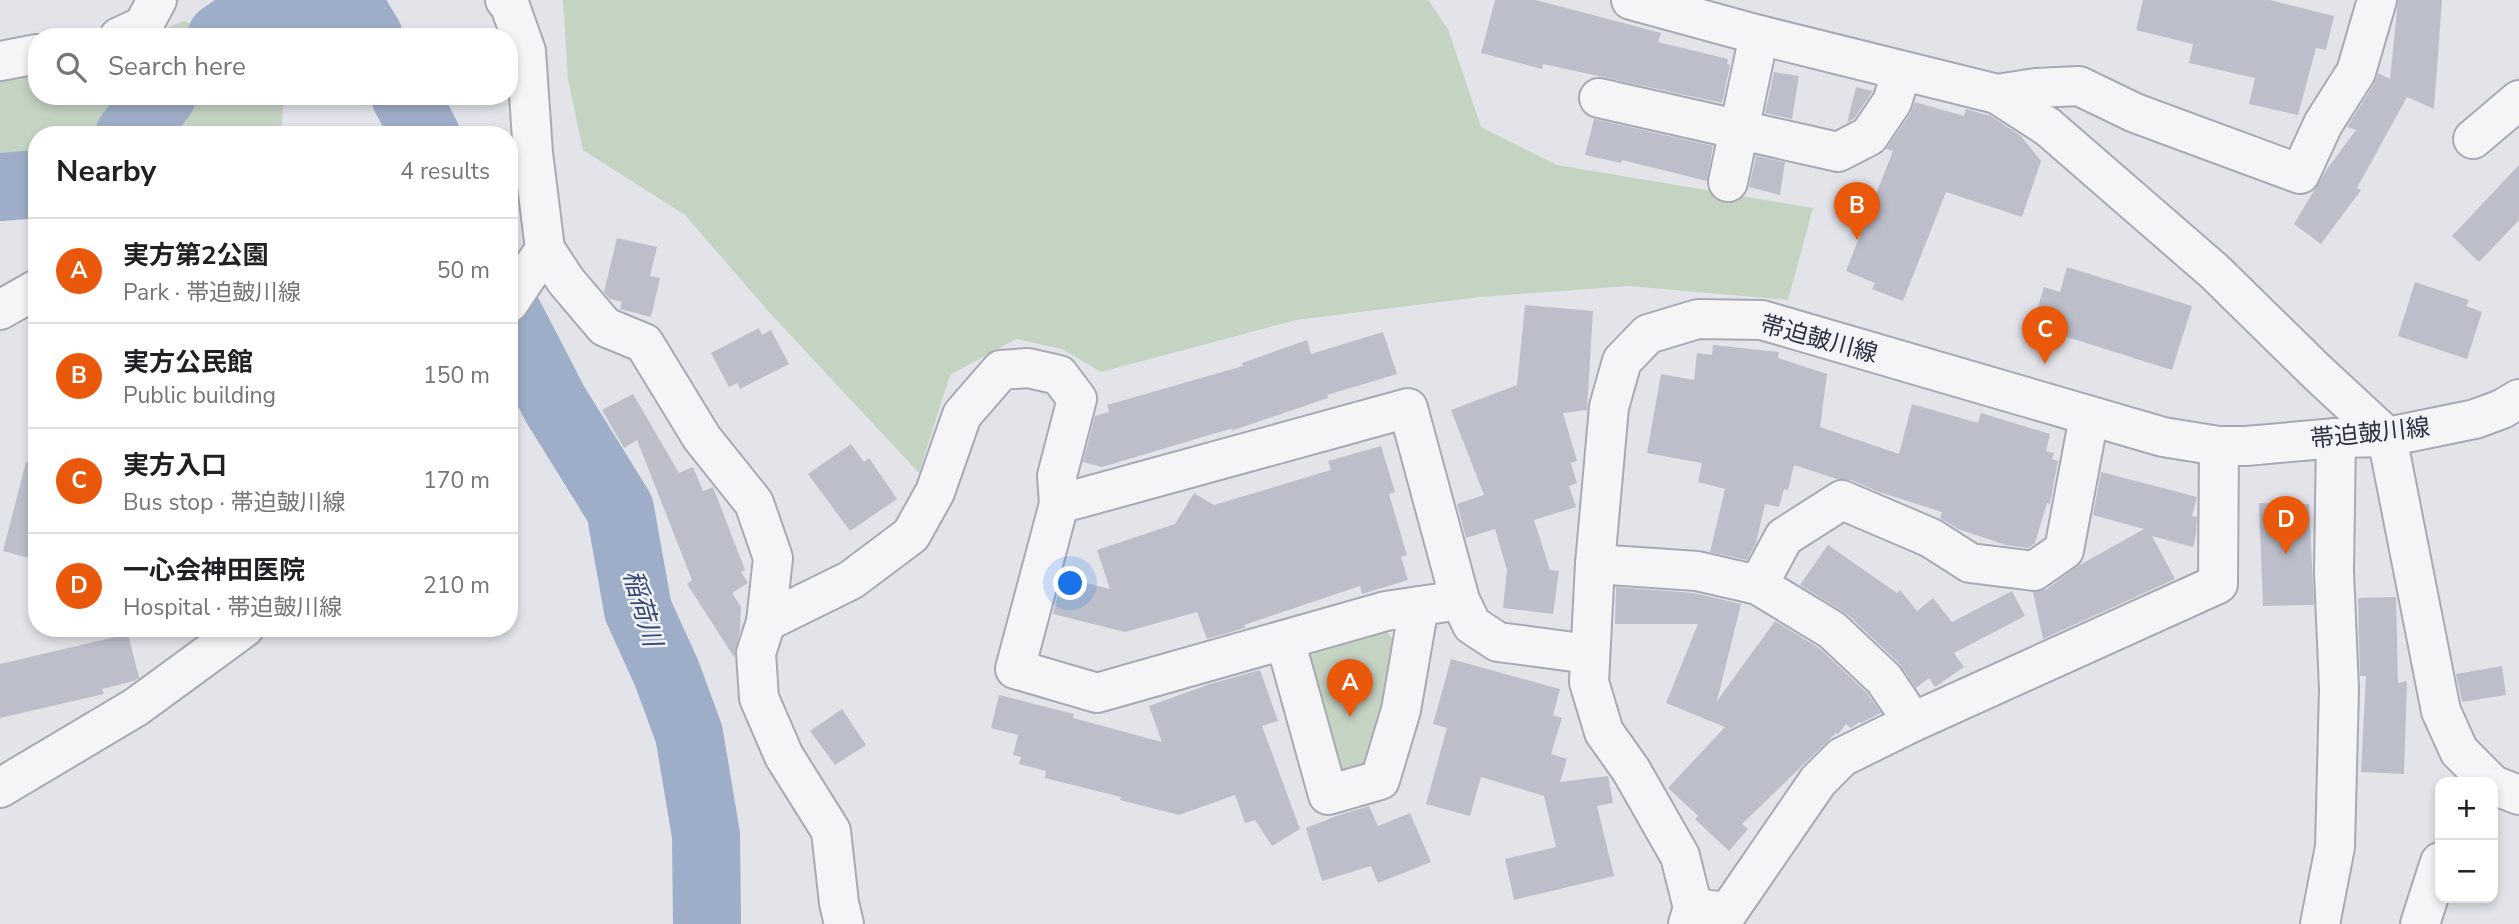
<!DOCTYPE html>
<html lang="en">
<head>
<meta charset="utf-8">
<style>
  :root { --surface:#fff; --page:#f2f2f2; --text:#202124; --muted:#757577; --line:#e0e0e0; --accent:#ea580c }
  body { margin:0; font-family:"Nunito Sans","Noto Sans JP",sans-serif; background:var(--page); color:var(--text) }
  .controls { position:absolute; right:21px; bottom:21px; display:grid; overflow:hidden; border-radius:14px; box-shadow:0 4px 10px #0003 }
  .controls button { width:63px; height:63px; display:grid; place-items:center; padding:0; border:0; border-bottom:2px solid var(--line); background:var(--surface); color:var(--text); font:35px sans-serif }
  .you { position:absolute; left:1071px; top:584px; width:24px; height:24px; margin:-18px; border:5px solid #fff; border-radius:50%; background:#1a73e8; box-shadow:0 0 0 10px #1a73e833 }
  .badge { display:grid; place-items:center; width:46px; height:46px; border-radius:50%; background:var(--accent); color:#fff; font-size:23px; font-weight:700 }
  .pin { position:absolute; translate:-50% -58px; filter:drop-shadow(0 2px 4px #0008) }
  .pin::after { content:''; position:absolute; top:37px; width:24px; height:21px; background:inherit; clip-path:polygon(0 0,100% 0,50% 100%) }
  .list { margin:0; padding:0; list-style:none }
  h2 { display:flex; justify-content:space-between; align-items:center; height:91px; margin:0; padding:0 28px; font-size:30px }
  h2 small { font-size:23px; font-weight:400; color:var(--muted) }
  .list li { display:grid; grid-template-columns:46px 1fr auto; gap:21px; align-items:center; box-sizing:border-box; height:105px; padding:0 28px; border-top:2px solid var(--line) }
  .list b { display:block; font-size:26px; white-space:nowrap }
  .list p { margin:0; font-size:23px; white-space:nowrap; color:var(--muted) }
  .list em { font-size:23px; font-style:normal; color:var(--muted) }
  .icon { flex:none; width:38px; height:38px; fill:none; stroke:currentColor; stroke-width:2; stroke-linecap:round; stroke-linejoin:round }
  .map { position:relative; flex:none; width:2519px; height:924px; overflow:hidden }
  .search { position:absolute; background:var(--surface); box-shadow:0 4px 10px #0003; left:28px; top:28px; width:490px; height:77px; display:flex; align-items:center; gap:18px; box-sizing:border-box; padding:0 24px; border-radius:28px; color:var(--muted); font-size:26px }
  .panel { position:absolute; background:var(--surface); box-shadow:0 4px 10px #0003; left:28px; top:126px; width:490px; height:511px; border-radius:28px }
  .map>svg:first-child { display:block }
  .green { fill:#c5d3c3 }
  .lines { fill:none; stroke-linecap:round; stroke-linejoin:round }
  .river { stroke:#9eadc8; stroke-width:68 }
  .building { fill:#bcbfca }
  .minor-casing { stroke:#a7aab4; stroke-width:42 }
  .minor { stroke:#f5f5f8; stroke-width:38 }
  .labels { text-anchor:middle; stroke-width:5; stroke-linejoin:round; paint-order:stroke }
  .street-label { font-size:24px; fill:#2b3041; stroke:#f2f3f7 }
  .water-label { font-size:26px; font-style:italic; fill:#364974; stroke:#f2f3f7 }
</style>
</head>
<body>
<div class="map">
<svg width="2519" height="924" viewBox="0 0 2519 924">
  <rect width="100%" height="100%" fill="#e2e4ea"/>
  <g class="green">
    <path d="M563,0h865l20,29 33,98 76,38 256,43 -25,92 -159,-14 -149,11 -184,23 -195,52 -39,-23 -46,-10 -66,36 -31,98 -151,-162 -83,-96 -102,-65 -15,-70z"/>
    <path d="M184,21l43,16h-84z"/>
    <path d="M37,69v27h247l-2,27 -4,12h-241v74l-16,4 -21,-3v-134z"/>
    <path d="M1383,627l16,21 -33,121 -18,6 -14,-8 -27,-100 4,-17z"/>
  </g>
  <g class="lines">
    <g class="river">
      <path d="M298,0l57,14 14,23"/>
      <path d="M221,37l44,-30 32,-7"/>
      <path d="M405,96l21,39"/>
      <path d="M129,135l33,-39"/>
      <path d="M0,187l37,-3"/>
      <path d="M509,315l46,89 65,105 18,101 29,64 22,60 17,101 1,89"/>
    </g>
  </g>
  <g class="building">
    <path d="M1495,0h41l125,33 -3,9 70,17 -1,5 3,1 -8,38 -179,-39 -1,5 -61,-16z"/>
    <path d="M2143,0h127l64,16 -8,34 -10,-2 -18,67 -49,-11 6,-26 -66,-15 4,-19 -57,-14z"/>
    <path d="M2398,0h44l-8,109 -27,-12 -50,91 4,2 -40,54 -27,-20 33,-55 29,-39 -9,-3 27,-43 4,-11 12,6z"/>
    <path d="M1774,72l25,4 -7,43 -27,-6z"/>
    <path d="M1856,87l17,4 -19,28 -7,4z"/>
    <path d="M1915,102l49,14 2,-7 25,7 30,20 20,25 -19,56 -76,-25 -43,109 -31,-12 3,-6 -29,-12 47,-120 -7,-2 24,-35z"/>
    <path d="M1594,119l119,27 -6,35 -85,-21 -1,3 -36,-8z"/>
    <path d="M1756,156l29,6 -5,33 -31,-8z"/>
    <path d="M2519,165v55l-40,42 -27,-26z"/>
    <path d="M617,238l40,9 -7,29 10,2 -9,39 -31,-8 2,-7 -12,-3 -6,-7z"/>
    <path d="M2067,267l125,39 -20,64 -124,-39 2,-6 -16,-5 10,-33 16,5z"/>
    <path d="M2415,282l54,18 -3,6 16,6 -15,47 -69,-23z"/>
    <path d="M1525,305l68,6 -6,99 -24,3 14,48 -6,2 6,20 -8,3 7,21 -42,13 16,50 9,1 -6,43 -50,-6 4,-38 -12,-41 -29,9 -9,-34 27,-9 -33,-85 66,-25z"/>
    <path d="M759,328l3,7 9,-5 18,34 -49,25 -3,-6 -8,4 -18,-34z"/>
    <path d="M1383,332l14,42 -70,21 1,3 -97,33 2,-3 -131,39 -19,-5 12,-46 14,-4 -2,-7 136,-39 -1,-3 65,-23 4,14z"/>
    <path d="M1713,345l66,7 -1,6 49,16 -7,53 79,27 13,-50 66,19 3,-10 69,21 -4,17 8,2 -2,6 6,2 -8,43 -3,-1 -12,40 -7,5 -22,-3 -48,-16 -18,-11 2,-6 -63,-20 -28,-12 -14,-1 -43,-14 -6,25 -4,-1 -5,18 -14,-3 -9,39 -9,17 -37,-8 15,-63 -27,-7 4,-19 -55,-10 14,-79 33,6 3,-27 15,2z"/>
    <path d="M633,394l46,79 14,-6 10,24 10,-4 32,83 -4,2 7,11 -16,10 9,14 -1,23 -6,27 -47,-73 5,-4 -55,-140 -13,8 -22,-38z"/>
    <path d="M851,444l13,18 5,-4 28,41 -47,32 -42,-57z"/>
    <path d="M1381,446l14,46 -6,2 18,61 -6,2 7,23 -46,14 -2,-8 -116,39 1,3 -38,11 -10,-27 -72,20 -72,-18 9,-37 48,12 -13,-39 78,-26 19,-31 20,12 117,-35 -3,-9z"/>
    <path d="M26,462l11,1v97l-34,-9z"/>
    <path d="M2101,472l96,25 -5,19 5,1 -1,18 -3,12 -41,-11 23,43 -132,60 -10,-47 14,-3 31,-23 66,-37 -51,-14z"/>
    <path d="M2259,503l50,1 5,101 -51,1z"/>
    <path d="M1828,545l69,48 3,-3 17,21 16,-13 19,24 60,-31 13,25 -71,37 10,14 -29,20 -6,-9 -13,10 -17,-25 -52,-49 -47,-29z"/>
    <path d="M1616,587l78,6 47,11 -24,97 58,-80 44,27 48,45 14,20 -20,10 -2,-1 -8,6 -5,-4 -8,10 -2,-1 -94,91 6,5 -19,22 -34,-32 3,-3 -30,-28 57,-61 -59,-24 32,-79h-83z"/>
    <path d="M2396,597l2,86 9,-2 -3,93 -43,-2 5,-96h-6l-2,-78z"/>
    <path d="M128,634l11,44 -5,3 -32,8 2,5 -104,24v-54z"/>
    <path d="M1451,659l109,30 -7,26 9,3 -11,36 16,5 -7,23 48,-6 5,27 -16,3 17,70 -100,24 -9,-41 51,-12 -12,-51 -63,-19 -11,39 -44,-12 21,-76 -14,-4z"/>
    <path d="M2502,666l4,29 -44,7 -6,-28z"/>
    <path d="M1260,670l18,51 -16,5 38,103 -28,17 -17,-26 -10,3 -10,-28 -56,20 -59,-15 1,-3 -76,-19 1,-7 -27,-7 2,-7 -8,-2 5,-20 -27,-7 8,-33 75,19 -1,4 89,24 -13,-36 61,-22z"/>
    <path d="M842,709l24,36 -31,20 -25,-34z"/>
    <path d="M1369,806l9,20 32,-13 21,49 -53,21 -7,-17 -49,15 -16,-53 33,-13z"/>
  </g>
  <g class="lines">
    <defs>
      <g id="minor">
        <path d="M505,0l5,6 16,45 7,102 12,96 -36,54"/>
        <path d="M1631,0l128,35 238,59 51,33 167,145 103,101 69,64 54,274 18,40 31,31"/>
        <path d="M119,37l24,-11 14,-26"/>
        <path d="M0,61l37,-7"/>
        <path d="M1997,94l39,-6 43,-2 56,27 165,61 23,-50 33,-52 21,-72"/>
        <path d="M1599,98l239,54 31,-16 23,-34 10,-31"/>
        <path d="M2473,139l46,-39"/>
        <path d="M1728,182l31,-147"/>
        <path d="M545,249l21,32 39,46 39,16 58,95 52,65 19,55 -7,64 -10,31 3,45 25,58 47,75 8,72 5,21"/>
        <path d="M0,310l37,-21"/>
        <path d="M1595,564l102,7 61,14 74,45 52,49 29,43"/>
        <path d="M1758,585l26,-48 58,-37 89,38 39,25 64,8 30,-21 25,-133"/>
        <path d="M1460,600l-74,11 -289,82 -82,-24 44,-165 349,-96 52,192 12,25 26,17 91,12"/>
        <path d="M766,622l85,-42 60,-45 24,-43 27,-77 39,-45 27,-2 31,7 18,24 -20,77 2,28"/>
        <path d="M1285,640l43,155 52,-15 21,-70 18,-104"/>
        <path d="M2493,785l26,10"/>
        <path d="M0,788l136,-81 108,-79"/>
        <path d="M1693,908l35,4 90,-131 24,-24 71,-35 305,-138 1,-138"/>
        <path d="M1688,924l5,-16 -13,-52 -49,-86 -27,-38 -15,-50 6,-118 14,-157 13,-46 26,-27 50,-15 64,1 401,117 56,9h27l90,-8 51,-1 88,-18 27,-10 17,-10"/>
        <path d="M2320,924l15,-77 4,-158 -5,-117 2,-134"/>
        <path d="M2420,924l20,-62"/>
      </g>
    </defs>
    <use href="#minor" class="minor-casing"/>
    <use href="#minor" class="minor"/>
  </g>
  <g class="labels">
    <g class="street-label">
      <text transform="translate(1819 339) rotate(15)" y="8">帯迫皷川線</text>
      <text transform="translate(2370 433) rotate(-6)" y="8">帯迫皷川線</text>
    </g>
    <g class="water-label">
      <text transform="translate(643 608) rotate(74)" y="9">稲荷川</text>
    </g>
  </g>
</svg>
<div class="controls">
<button>+</button>
<button>−</button>
</div>
<div class="you"></div>
<div class="pin badge" style="left:1350px;top:717px">A</div>
<div class="pin badge" style="left:1857px;top:240px">B</div>
<div class="pin badge" style="left:2045px;top:364px">C</div>
<div class="pin badge" style="left:2286px;top:554px">D</div>
<div class="search"><svg class="icon" aria-label="search" viewBox="0 0 24 24"><circle cx="10" cy="10" r="6"/><path d="M15 15l6 6"/></svg>Search here</div>
<section class="panel">
<h2>Nearby<small>4 results</small></h2>
<ul class="list">
<li><span class="badge">A</span><div><b>実方第2公園</b><p>Park · 帯迫皷川線</p></div><em>50 m</em></li>
<li><span class="badge">B</span><div><b>実方公民館</b><p>Public building</p></div><em>150 m</em></li>
<li><span class="badge">C</span><div><b>実方入口</b><p>Bus stop · 帯迫皷川線</p></div><em>170 m</em></li>
<li><span class="badge">D</span><div><b>一心会神田医院</b><p>Hospital · 帯迫皷川線</p></div><em>210 m</em></li>
</ul>
</section>
</div>
</body>
</html>
